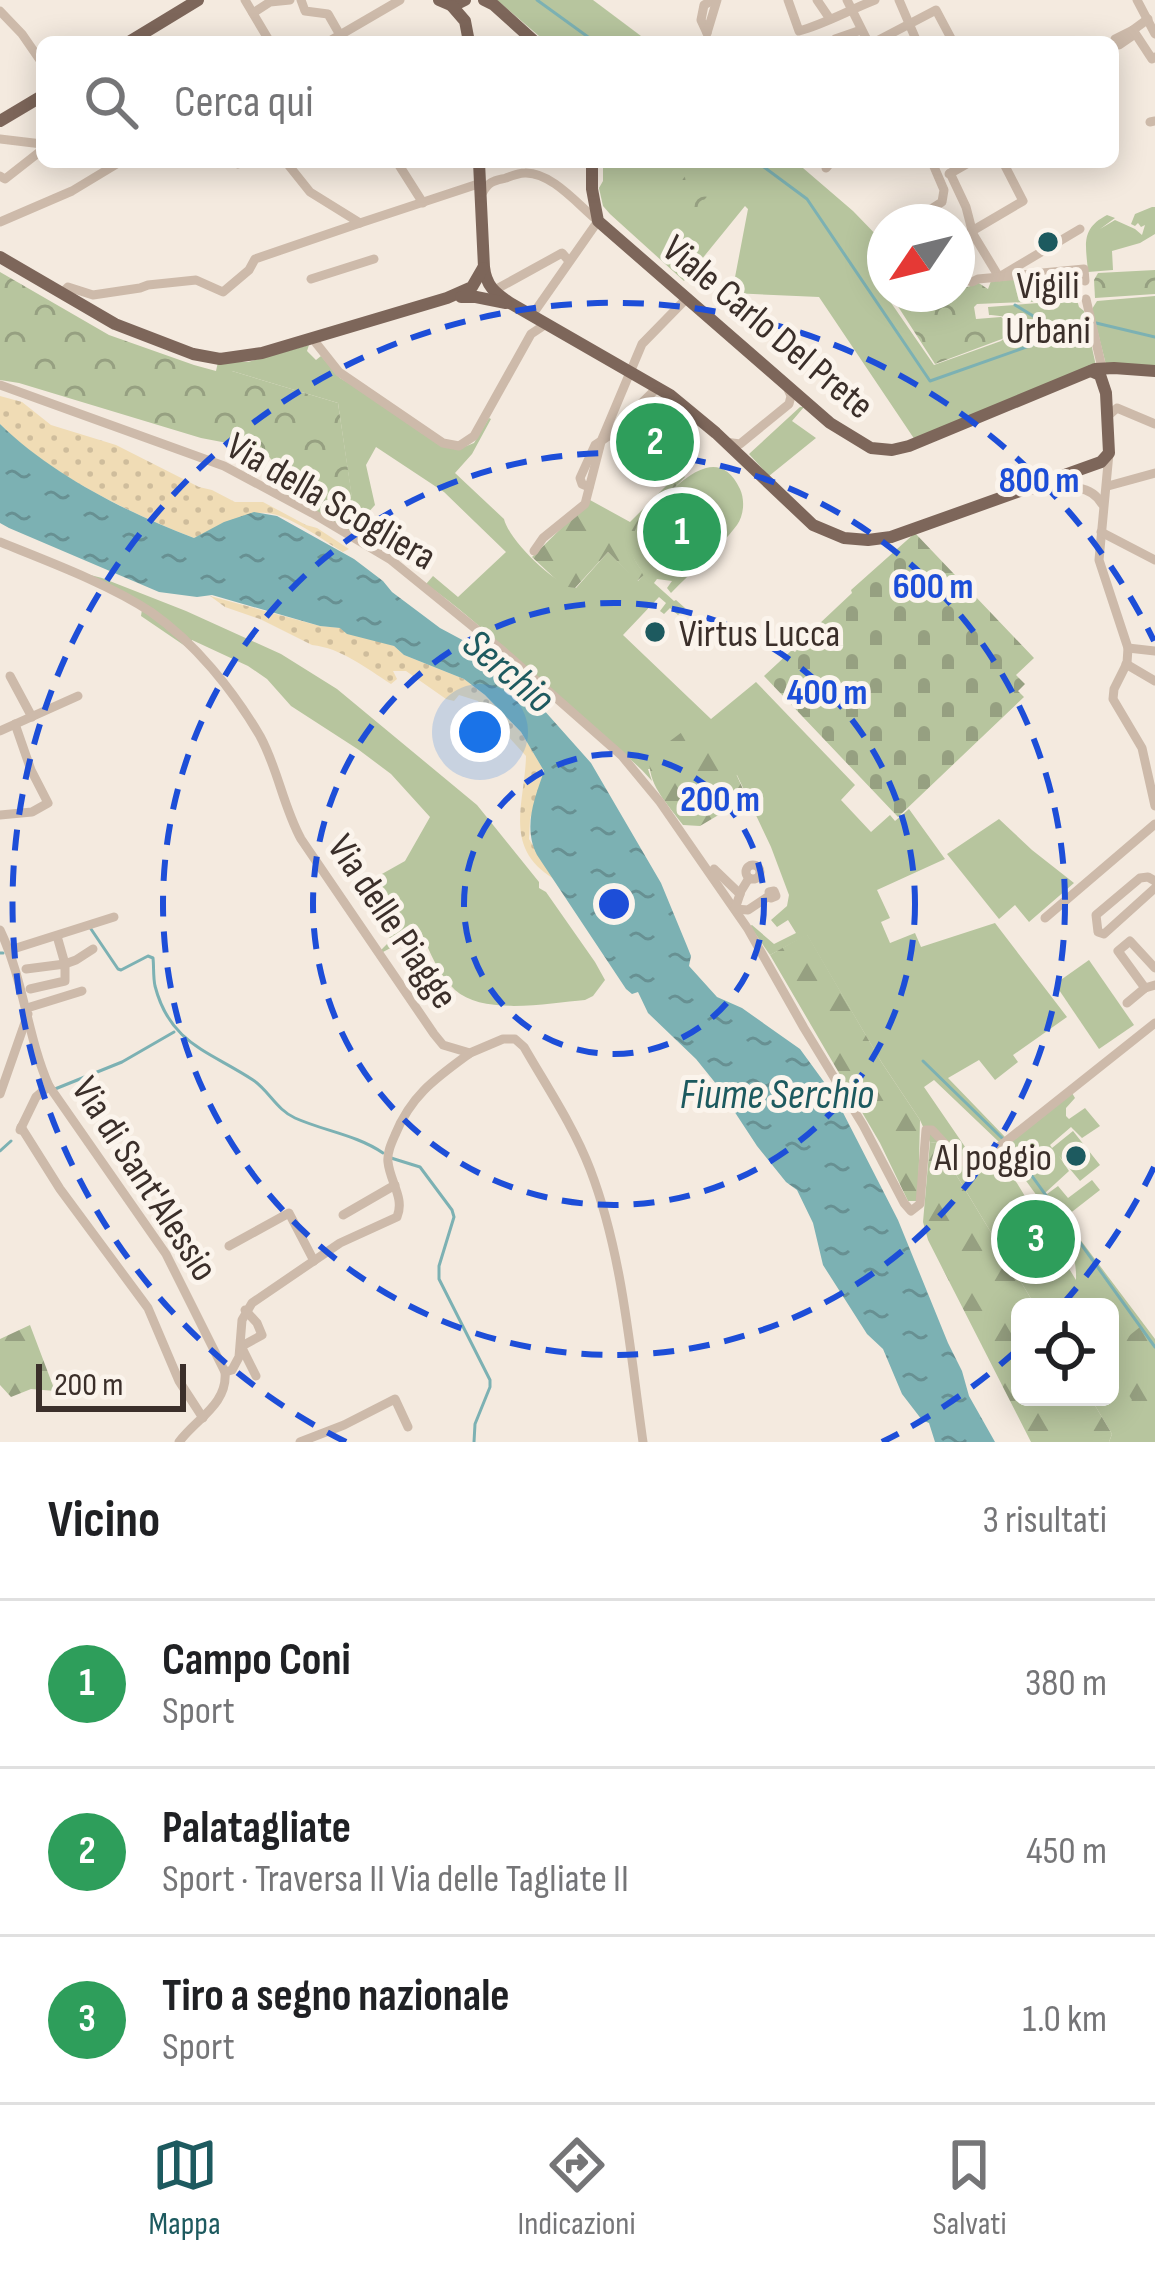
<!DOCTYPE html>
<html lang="it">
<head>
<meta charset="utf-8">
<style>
  :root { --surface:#fff; --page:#f6f6f6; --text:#202124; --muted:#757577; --line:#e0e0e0; --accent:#1d5a5f }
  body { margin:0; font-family:"Sofia Sans Condensed",sans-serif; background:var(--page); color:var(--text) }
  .controls { position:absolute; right:36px; bottom:36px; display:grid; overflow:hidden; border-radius:18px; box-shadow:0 6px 30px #0003 }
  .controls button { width:108px; height:108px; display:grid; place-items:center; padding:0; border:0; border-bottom:3px solid var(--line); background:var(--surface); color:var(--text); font:60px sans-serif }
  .compass { position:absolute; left:867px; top:204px; width:108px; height:108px; border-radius:50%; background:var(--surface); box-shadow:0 6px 30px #0003; rotate:235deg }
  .scale { position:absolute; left:36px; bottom:30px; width:150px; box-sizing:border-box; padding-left:12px; border:6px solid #3b2f2a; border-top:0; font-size:33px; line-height:42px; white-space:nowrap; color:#3b2f2a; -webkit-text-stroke:9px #fbf4ec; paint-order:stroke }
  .you { position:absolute; left:480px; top:732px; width:42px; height:42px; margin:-30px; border:9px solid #fff; border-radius:50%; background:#1a73e8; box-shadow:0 0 0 18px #1a73e833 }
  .badge { display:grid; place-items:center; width:78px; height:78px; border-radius:50%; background:var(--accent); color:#fff; font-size:39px; font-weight:700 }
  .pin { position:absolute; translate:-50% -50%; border:6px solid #fff; box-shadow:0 3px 12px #0006 }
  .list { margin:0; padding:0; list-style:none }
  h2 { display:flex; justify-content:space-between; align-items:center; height:156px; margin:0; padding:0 48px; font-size:51px }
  h2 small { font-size:39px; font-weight:400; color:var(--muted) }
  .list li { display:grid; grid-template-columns:78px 1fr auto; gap:36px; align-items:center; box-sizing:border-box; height:168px; padding:0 48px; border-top:3px solid var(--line) }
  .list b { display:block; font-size:45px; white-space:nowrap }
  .list p { margin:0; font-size:39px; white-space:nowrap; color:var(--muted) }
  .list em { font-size:39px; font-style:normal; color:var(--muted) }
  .icon { flex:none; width:66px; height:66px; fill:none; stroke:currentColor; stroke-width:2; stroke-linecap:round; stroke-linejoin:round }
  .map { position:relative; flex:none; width:1155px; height:1442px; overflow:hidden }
  .search { position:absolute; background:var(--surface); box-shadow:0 6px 30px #0003; left:36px; right:36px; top:36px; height:132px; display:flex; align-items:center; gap:30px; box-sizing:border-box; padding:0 42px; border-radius:18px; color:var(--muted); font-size:45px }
  .sheet { height:660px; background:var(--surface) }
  nav { display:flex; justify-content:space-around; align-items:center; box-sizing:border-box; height:168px; border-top:3px solid var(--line); background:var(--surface); font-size:33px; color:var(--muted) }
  nav a { display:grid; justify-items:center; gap:6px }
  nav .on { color:var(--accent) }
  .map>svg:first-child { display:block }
  .green { fill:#b7c59e }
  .forest { fill:url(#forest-firs) }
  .sand { fill:url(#sand-dots) }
  .cemetery { fill:url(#cemetery-stones) }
  .park { fill:url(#park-crowns) }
  .water { fill:url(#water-ripples) }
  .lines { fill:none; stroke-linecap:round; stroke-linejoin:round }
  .stream { stroke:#7cb1b3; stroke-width:3 }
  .minor { stroke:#cdbaaa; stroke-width:9 }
  .major { stroke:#7d665a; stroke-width:12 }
  .ring { fill:none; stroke:#1d4ed8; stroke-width:6; stroke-dasharray:21 15 }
  .poi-dot { fill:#1d5a5f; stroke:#fbf4ec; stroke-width:4.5 }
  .labels { text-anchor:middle; stroke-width:10; stroke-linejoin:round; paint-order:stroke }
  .poi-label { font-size:39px; fill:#3b2f2a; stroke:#fbf4ec }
  .street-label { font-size:39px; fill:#3b2f2a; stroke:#fbf4ec }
  .water-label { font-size:42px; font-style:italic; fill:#1d5a5f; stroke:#fbf4ec }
  .centre { fill:#1d4ed8; stroke:#fbf4ec; stroke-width:6 }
  .ring-label { font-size:36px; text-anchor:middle; font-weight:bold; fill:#1d4ed8; stroke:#fbf4ec; stroke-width:10; stroke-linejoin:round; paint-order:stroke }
</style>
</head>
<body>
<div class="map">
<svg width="1155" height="1442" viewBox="0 0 1155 1442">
  <defs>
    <pattern id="forest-firs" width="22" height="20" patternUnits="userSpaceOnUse" patternTransform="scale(3)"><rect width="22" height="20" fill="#b7c59e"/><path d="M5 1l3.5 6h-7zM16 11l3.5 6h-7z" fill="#96a081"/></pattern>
    <pattern id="sand-dots" width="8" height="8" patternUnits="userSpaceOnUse" patternTransform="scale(3)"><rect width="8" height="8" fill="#f0dcb5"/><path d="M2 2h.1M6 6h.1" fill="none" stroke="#cfbd9c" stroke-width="1.8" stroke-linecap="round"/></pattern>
    <pattern id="cemetery-stones" width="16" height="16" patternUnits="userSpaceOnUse" patternTransform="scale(3)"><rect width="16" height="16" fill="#b7c59e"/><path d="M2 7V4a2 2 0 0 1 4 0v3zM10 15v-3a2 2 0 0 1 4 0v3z" fill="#96a081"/></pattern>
    <pattern id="park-crowns" width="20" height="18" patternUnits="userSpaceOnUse" patternTransform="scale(3)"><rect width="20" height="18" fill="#b7c59e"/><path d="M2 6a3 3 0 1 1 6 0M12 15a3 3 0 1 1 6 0" fill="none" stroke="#96a081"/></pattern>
    <pattern id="water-ripples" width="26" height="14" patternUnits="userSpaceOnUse" patternTransform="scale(3)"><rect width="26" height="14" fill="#7cb1b3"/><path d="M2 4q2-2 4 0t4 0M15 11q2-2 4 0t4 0" fill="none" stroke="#679092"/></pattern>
  </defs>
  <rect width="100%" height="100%" fill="#f4eadf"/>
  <g class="green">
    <path d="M497,0h96l56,42h-103z"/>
    <path d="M603,162h193l57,49 32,33v50l49,71 67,-24 13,-11c-2,-15 -13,-14 -25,-15l-1,-8 89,-7 2,7 5,4 12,55 -181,74 -96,-143 -87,-4 16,-84 -3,-3 -61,75 -74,-67 -7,-8 -4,-18 4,-7z"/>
    <path d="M1152,207h3v27l-15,9 -28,8 1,19 -25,2c-2,-27 -8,-43 19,-57l8,3 -15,11 15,-9 20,9 7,6 3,-10 -4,2 -3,-4 -3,3 -4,-2 4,-10z"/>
    <path d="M1155,296v69h-49l-14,-56 5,-8z"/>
    <path d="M309,345l-2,6 9,9 5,-4 19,22 119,71 15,-6 15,-25 2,1 -19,35 -17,19 49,46c5,21 50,66 72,69l32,-36 30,29 6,-7c-7,-10 -16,-21 -13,-34 2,-15 17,-26 28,-37 21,-21 59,-61 81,-14 5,11 4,26 -3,36 -18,24 -45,46 -66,68l-4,-5 5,-7 -15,-2 -3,4 20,18 2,-1 9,8 -7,7 -8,-7 -6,6 -4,-3 6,-8 -7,-6 -36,38 88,84 45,-37 99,103 -14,15 30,32 19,-17 5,6 14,-12 36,50 -68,31 13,28 -9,4 9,21 25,-10 6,14 74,-24 72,94 -54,38 5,7 -23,18 -16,-20 -31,18 57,59 -6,5 -65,-62 -10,7 48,70 18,-10 1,4 -9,18 19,-12 75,123c1,-35 -13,-45 -37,-68l6,-5 -42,-58 69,-56 3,5 -9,10v8l3,3 16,-11 15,18 -18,12 -11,-11 -21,18 2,3 21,-17 27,34 -20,16 -21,-25 10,15 -24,22 2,1 11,-8 10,12 24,-18 8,10 -36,28 91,121v103h-46l3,-8 -22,-37h20v-90h-74l-99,-164 -7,-1 -10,-22 -38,-57 -75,-128 -37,20 -20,-29 2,-1 22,19 22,-11 -8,-13 -11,7 -6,-7 16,-14 2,-11 -18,-48 -34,-72 -89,-6 4,12c-19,-22 -41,-37 -63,-56 -55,-48 -103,-98 -163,-141l7,-8 25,21 48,-45 -62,-60 -68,-45 -10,18 9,40 -19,21 -18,-123 -106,-32h-16l2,-9h30z"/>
    <path d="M800,407h4l-12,14 24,17 -47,38 -20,-22z"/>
    <path d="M71,570l31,8 84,33 95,43 56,35 140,116 62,77v6l7,4 49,70 10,18 -12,16 -8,4c-36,3 -101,16 -130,-10 -17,-16 -25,-38 -34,-58l-38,20 -2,-2 11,-11 -10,-6 5,-2 -1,-4 -12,-8 -17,-31 48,-27 25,-44 -39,-43 -32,-24 -68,-44 -24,-27 -19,-13 -56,-26 -4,8 -47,-32 2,-13z"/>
    <path d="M999,819l33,31 42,33 -45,39 -14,-17 -16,14 -52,-65z"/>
    <path d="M1089,960l45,65 -35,24 -44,-65z"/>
  </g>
  <g class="forest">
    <path d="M680,472l5,5 -48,49c-10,19 -6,32 8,48l-8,7 -29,-29 -33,36 -12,-2 -31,-29 58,-57 40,22z"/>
    <path d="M690,726l43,41 14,31 -47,28 -17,-1c-15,-21 -37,-41 -33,-69z"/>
    <path d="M807,934l75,129 38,57 -2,81h-10l-28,-58 -110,-188z"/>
    <path d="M930,1142l7,1 99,164h-16v90h70l22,37 -3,8h-78l-103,-202 -5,-18z"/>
    <path d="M30,1325l25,66 -24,-2 -20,8 -11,-12v-46z"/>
    <path d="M1140,1327l15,19v96h-17l-16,-27 10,-15 -11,-17 13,-9 1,-6 -15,-25z"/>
  </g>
  <g class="sand">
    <path d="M0,396l22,6 29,23 65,20 83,42 13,3 23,12h28l43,23 11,3 32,21 -6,3c-19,-11 -54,-38 -77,-39 -24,-2 -51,16 -72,25 -63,-24 -147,-65 -194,-114z"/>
    <path d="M210,596l110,30 21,2 53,18 10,9 60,24 21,16 36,37 23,39 -14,48 -1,20 25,40c-52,-31 -29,-76 -28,-123l-21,-23 -18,2c-7,-5 -10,-9 -10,-18l11,-3 -10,-13 -19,-6 -5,6 -8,-2 -40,-28h-13l4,8 -6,5c-25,-16 -50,-36 -79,-39l-52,-26 -35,-12z"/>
  </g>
  <path class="cemetery" d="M915,533l119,125 -18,17 9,9 -7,7 6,6 -126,120 -134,-141 28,-26 3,2 8,-9 -2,-2 51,-48 -1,-3z"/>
  <g class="park">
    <path d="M696,164l22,20 -33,38 -22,-20z"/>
    <path d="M1155,270v24l-60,4 -1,-18 4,-7z"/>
    <path d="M0,272l109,63 85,30 22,6h16l106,32 20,134 -77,-43 8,-11 -25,-33 -63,-12 -182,-55 -19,-3z"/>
    <path d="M1069,275l7,6 1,19 -100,4 -3,3 2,12 25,-2 8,6v9l-7,7 -67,25 -45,-70h67v-4l17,-5 3,-3 11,7 3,-8z"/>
  </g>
  <path class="water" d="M0,424c52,51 126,88 194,114l30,-16 30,-10 23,4 77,43 29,22 9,11 48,36 43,23 23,25 20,14 65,73 70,120 26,63 4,10 -2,10 28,31 25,11 58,41 35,48 63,123 50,123 14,28 7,25 26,46h-60l-6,-19 -7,-3 -20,-26 -19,-45 -16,-15 -44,-69 -10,-42 -16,-33 -11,-8 -29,-36 -40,-61 -21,-26 -48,-46 -10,-21 -6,2 -6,-5 -89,-134c-14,-28 -3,-55 7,-84l-23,-39 -36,-37 -21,-16 -60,-24 -10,-9 -47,-12 -7,-6 -20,-2 -108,-31 -15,2 -38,-5 -150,-64 -9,-5z"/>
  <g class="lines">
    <g class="stream">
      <path d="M537,0l58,42"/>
      <path d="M757,162l50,37 123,182 156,-55"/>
      <path d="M1015,305l46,28"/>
      <path d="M1096,323l59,14"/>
      <path d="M91,929l27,40 3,1 27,-14 5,2c1,9 0,18 2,28 15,58 54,65 98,94 16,11 24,30 42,38 29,13 62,17 88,35"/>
      <path d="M0,953h3"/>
      <path d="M923,1061l79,77"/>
      <path d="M55,1089l67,-27 52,-30"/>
      <path d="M1009,1144l146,203"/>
      <path d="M0,1151l11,-10"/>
      <path d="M391,1158l29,9 32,43 2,7 -15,49v13l51,101v7l-15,37 -1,18"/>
    </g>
    <g class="minor">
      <path d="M245,0l25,42"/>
      <path d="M301,0l4,11 23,3 12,21"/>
      <path d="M788,0l11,31c26,-7 50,-21 76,-31"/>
      <path d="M817,0l13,19"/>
      <path d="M847,0l21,42"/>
      <path d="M899,0l18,42"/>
      <path d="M1137,0l18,34"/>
      <path d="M0,11l22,23 20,29"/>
      <path d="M253,13l17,-11 20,-2"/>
      <path d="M1148,19l-15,11 19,29 3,-2"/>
      <path d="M1133,30l-18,9 4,6 16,-11"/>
      <path d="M707,33l-6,-13 3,-15 9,-5"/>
      <path d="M707,33l10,-33"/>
      <path d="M835,39l26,-9"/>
      <path d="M328,42l72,-42"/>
      <path d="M875,42l61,-32 17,32"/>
      <path d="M1150,122l5,-1"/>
      <path d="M0,139l42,5"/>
      <path d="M237,162l1,2"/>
      <path d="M286,162l24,30 50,31 121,-40"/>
      <path d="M397,162l26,41"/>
      <path d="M826,168l5,-6"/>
      <path d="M950,173l16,34 7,27 26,43 81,-48"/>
      <path d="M949,174l21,-12"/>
      <path d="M0,176l5,3 37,-29"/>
      <path d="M483,192c6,-11 11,-11 23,-14 5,-2 15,-5 19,-5 27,-1 54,33 73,48l-63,90"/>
      <path d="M0,222l72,-31 48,-29"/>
      <path d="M919,222l1,-6 22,-14 2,-12 -12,-28"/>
      <path d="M957,245l15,-14 51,-30 -20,-39"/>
      <path d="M957,267l9,13 6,2 6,-3 106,-10 1,12"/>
      <path d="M311,279l63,-20"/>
      <path d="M493,291l69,-38 7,8"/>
      <path d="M62,293l6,-6 25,8 47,-7 8,-3 48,-5 27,12 26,-22 6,-11 105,-36"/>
      <path d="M1086,299l16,69"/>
      <path d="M316,343l23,29 104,71 16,3 15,-10 57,-102 15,-10"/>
      <path d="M0,385l224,81 88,47 79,47 112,91 119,105 38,46 88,127 56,99 59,97 41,78 7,8 9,-7 6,-74h6l29,31 14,5 180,-143"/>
      <path d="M1108,416l9,-8 38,16"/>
      <path d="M602,439l40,-95 44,-45"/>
      <path d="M725,442l15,2 49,-40 2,-8 -4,-9"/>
      <path d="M1109,453l-10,107 29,88 -1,15 -13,26 -1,10 29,49 13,58"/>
      <path d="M1108,486l47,-13"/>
      <path d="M589,487l-7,-3 -2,-6 15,-33 12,-8 51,-50"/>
      <path d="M1031,490c25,-1 57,-11 71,14"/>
      <path d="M1101,532l54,28"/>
      <path d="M0,542c47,19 109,42 151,70 44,31 82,78 109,124 18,33 23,70 41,103l133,195 9,11 27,8 33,-14h12l9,8c23,40 50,80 66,122 33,86 40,183 53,273"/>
      <path d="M534,551l9,-13 42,-34 16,-62"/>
      <path d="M1128,648l27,3"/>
      <path d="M1126,664l29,17"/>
      <path d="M10,676l22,41"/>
      <path d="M0,731l78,-35"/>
      <path d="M0,815l32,-3 16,-9 -17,-33 -16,-46"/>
      <circle cx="753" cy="872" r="7"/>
      <path d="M714,869l26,25"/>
      <path d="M749,878l-8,13 -6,18 13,1 21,-14"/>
      <path d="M1155,881l-7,-4 -8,1 -44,37 2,17 6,2 51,-46"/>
      <path d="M774,891l2,5 -5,2 -2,-6z"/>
      <path d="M1045,918l110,-94"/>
      <path d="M0,930c24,50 27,106 49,156l117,168 59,118c3,32 -29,47 -46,70"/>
      <path d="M57,936l8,28 11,-4 17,-11"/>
      <path d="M10,950l104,-33"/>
      <path d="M26,969l39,-5v17l-35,8"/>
      <path d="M1145,988l-27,-37 12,-10 25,27"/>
      <path d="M1127,1003l18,-15 10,-3"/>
      <path d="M27,1008l55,-17"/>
      <path d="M0,1094l28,-80"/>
      <path d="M21,1127l39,62 88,119 31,73 24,37"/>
      <path d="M20,1130l16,-33 13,-11"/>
      <path d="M343,1215l52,-30"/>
      <path d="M229,1246l60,-33 25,48"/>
      <path d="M242,1346l20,-11 -5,-12 -12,-13"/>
      <path d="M242,1348l14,28"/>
      <path d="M225,1372l7,-2 7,-13 3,-37 10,-17 88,-60 57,-26c8,-19 -7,-35 -9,-55 -1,-9 3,-18 7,-27 16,-40 41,-57 75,-82"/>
      <path d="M300,1442l44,-17 51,-26 13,28"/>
    </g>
    <g class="major">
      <path d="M439,0l14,6 12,-6"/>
      <path d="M484,0l10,5 41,37"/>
      <path d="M452,6l13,15 4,21"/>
      <path d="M129,42l69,-42"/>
      <path d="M0,121l42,-25"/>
      <path d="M479,162l5,105c2,19 11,26 26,36l160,92 46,38 97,92 31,13 24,2 23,-3 210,-75 8,-9 -3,-60 -6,-18 -9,-4"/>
      <path d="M592,162v27l6,32 232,202 41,25 21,2 17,-4 186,-77 19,-1 41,3"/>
      <path d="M0,257l115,67 78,30 27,5 42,-6 185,-55 25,-11 11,-19"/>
      <path d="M461,297h15l30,6"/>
    </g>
  </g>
  <g class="ring">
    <circle cx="614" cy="904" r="150"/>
    <circle cx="614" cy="904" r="301"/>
    <circle cx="614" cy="904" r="451"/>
    <path d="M1154 1167A601 601 0 0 1 1061 1306M1016 1351A601 601 0 0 1 882 1442M346 1442A601 601 0 1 1 1154 641"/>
  </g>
  <g class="poi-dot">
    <circle cx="1048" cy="242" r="12"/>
    <circle cx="655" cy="632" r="12"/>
    <circle cx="1076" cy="1156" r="12"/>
  </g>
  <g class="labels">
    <g class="poi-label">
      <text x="1048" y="298">Vigili<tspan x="1048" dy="45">Urbani</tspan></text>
      <text x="679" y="646" text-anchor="start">Virtus Lucca</text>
      <text x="1052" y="1170" text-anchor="end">Al poggio</text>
    </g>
    <g class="street-label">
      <text transform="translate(769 326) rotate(40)" y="14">Viale Carlo Del Prete</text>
      <text transform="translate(332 500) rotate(30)" y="14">Via della Scogliera</text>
      <text transform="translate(394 921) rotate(56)" y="14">Via delle Piagge</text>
      <text transform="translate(146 1178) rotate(57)" y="14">Via di Sant'Alessio</text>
    </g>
    <g class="water-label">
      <text transform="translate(510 670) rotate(40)" y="15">Serchio</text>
      <text x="777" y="1108">Fiume Serchio</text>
    </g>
  </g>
  <circle cx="614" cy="904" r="18" class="centre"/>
  <g class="ring-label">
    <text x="1039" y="492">800 m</text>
    <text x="933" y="598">600 m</text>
    <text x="827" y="704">400 m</text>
    <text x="720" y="811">200 m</text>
  </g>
</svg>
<div class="controls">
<button><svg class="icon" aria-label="locate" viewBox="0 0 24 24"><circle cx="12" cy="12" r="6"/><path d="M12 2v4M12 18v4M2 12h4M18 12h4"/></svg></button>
</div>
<svg class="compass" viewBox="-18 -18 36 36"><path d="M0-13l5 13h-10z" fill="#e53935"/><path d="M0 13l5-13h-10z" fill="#757577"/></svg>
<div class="scale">200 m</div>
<div class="you"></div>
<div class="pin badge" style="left:682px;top:532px;background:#2e9e5b">1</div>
<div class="pin badge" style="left:655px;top:442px;background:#2e9e5b">2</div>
<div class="pin badge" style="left:1036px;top:1239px;background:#2e9e5b">3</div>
<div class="search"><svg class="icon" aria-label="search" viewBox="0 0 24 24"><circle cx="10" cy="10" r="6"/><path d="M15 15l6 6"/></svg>Cerca qui</div>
</div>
<section class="sheet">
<h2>Vicino<small>3 risultati</small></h2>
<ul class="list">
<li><span class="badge" style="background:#2e9e5b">1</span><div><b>Campo Coni</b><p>Sport</p></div><em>380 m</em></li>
<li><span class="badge" style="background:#2e9e5b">2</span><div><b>Palatagliate</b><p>Sport · Traversa II Via delle Tagliate II</p></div><em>450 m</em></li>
<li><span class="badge" style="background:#2e9e5b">3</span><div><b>Tiro a segno nazionale</b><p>Sport</p></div><em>1.0 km</em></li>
</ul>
</section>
<nav>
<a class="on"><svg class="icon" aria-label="map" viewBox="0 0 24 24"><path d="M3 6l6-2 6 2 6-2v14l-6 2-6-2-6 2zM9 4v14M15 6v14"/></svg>Mappa</a>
<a><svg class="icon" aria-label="directions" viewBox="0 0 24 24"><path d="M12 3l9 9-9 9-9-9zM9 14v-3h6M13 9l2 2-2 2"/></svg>Indicazioni</a>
<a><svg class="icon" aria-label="saved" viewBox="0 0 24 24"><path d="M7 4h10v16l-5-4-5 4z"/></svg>Salvati</a>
</nav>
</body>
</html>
